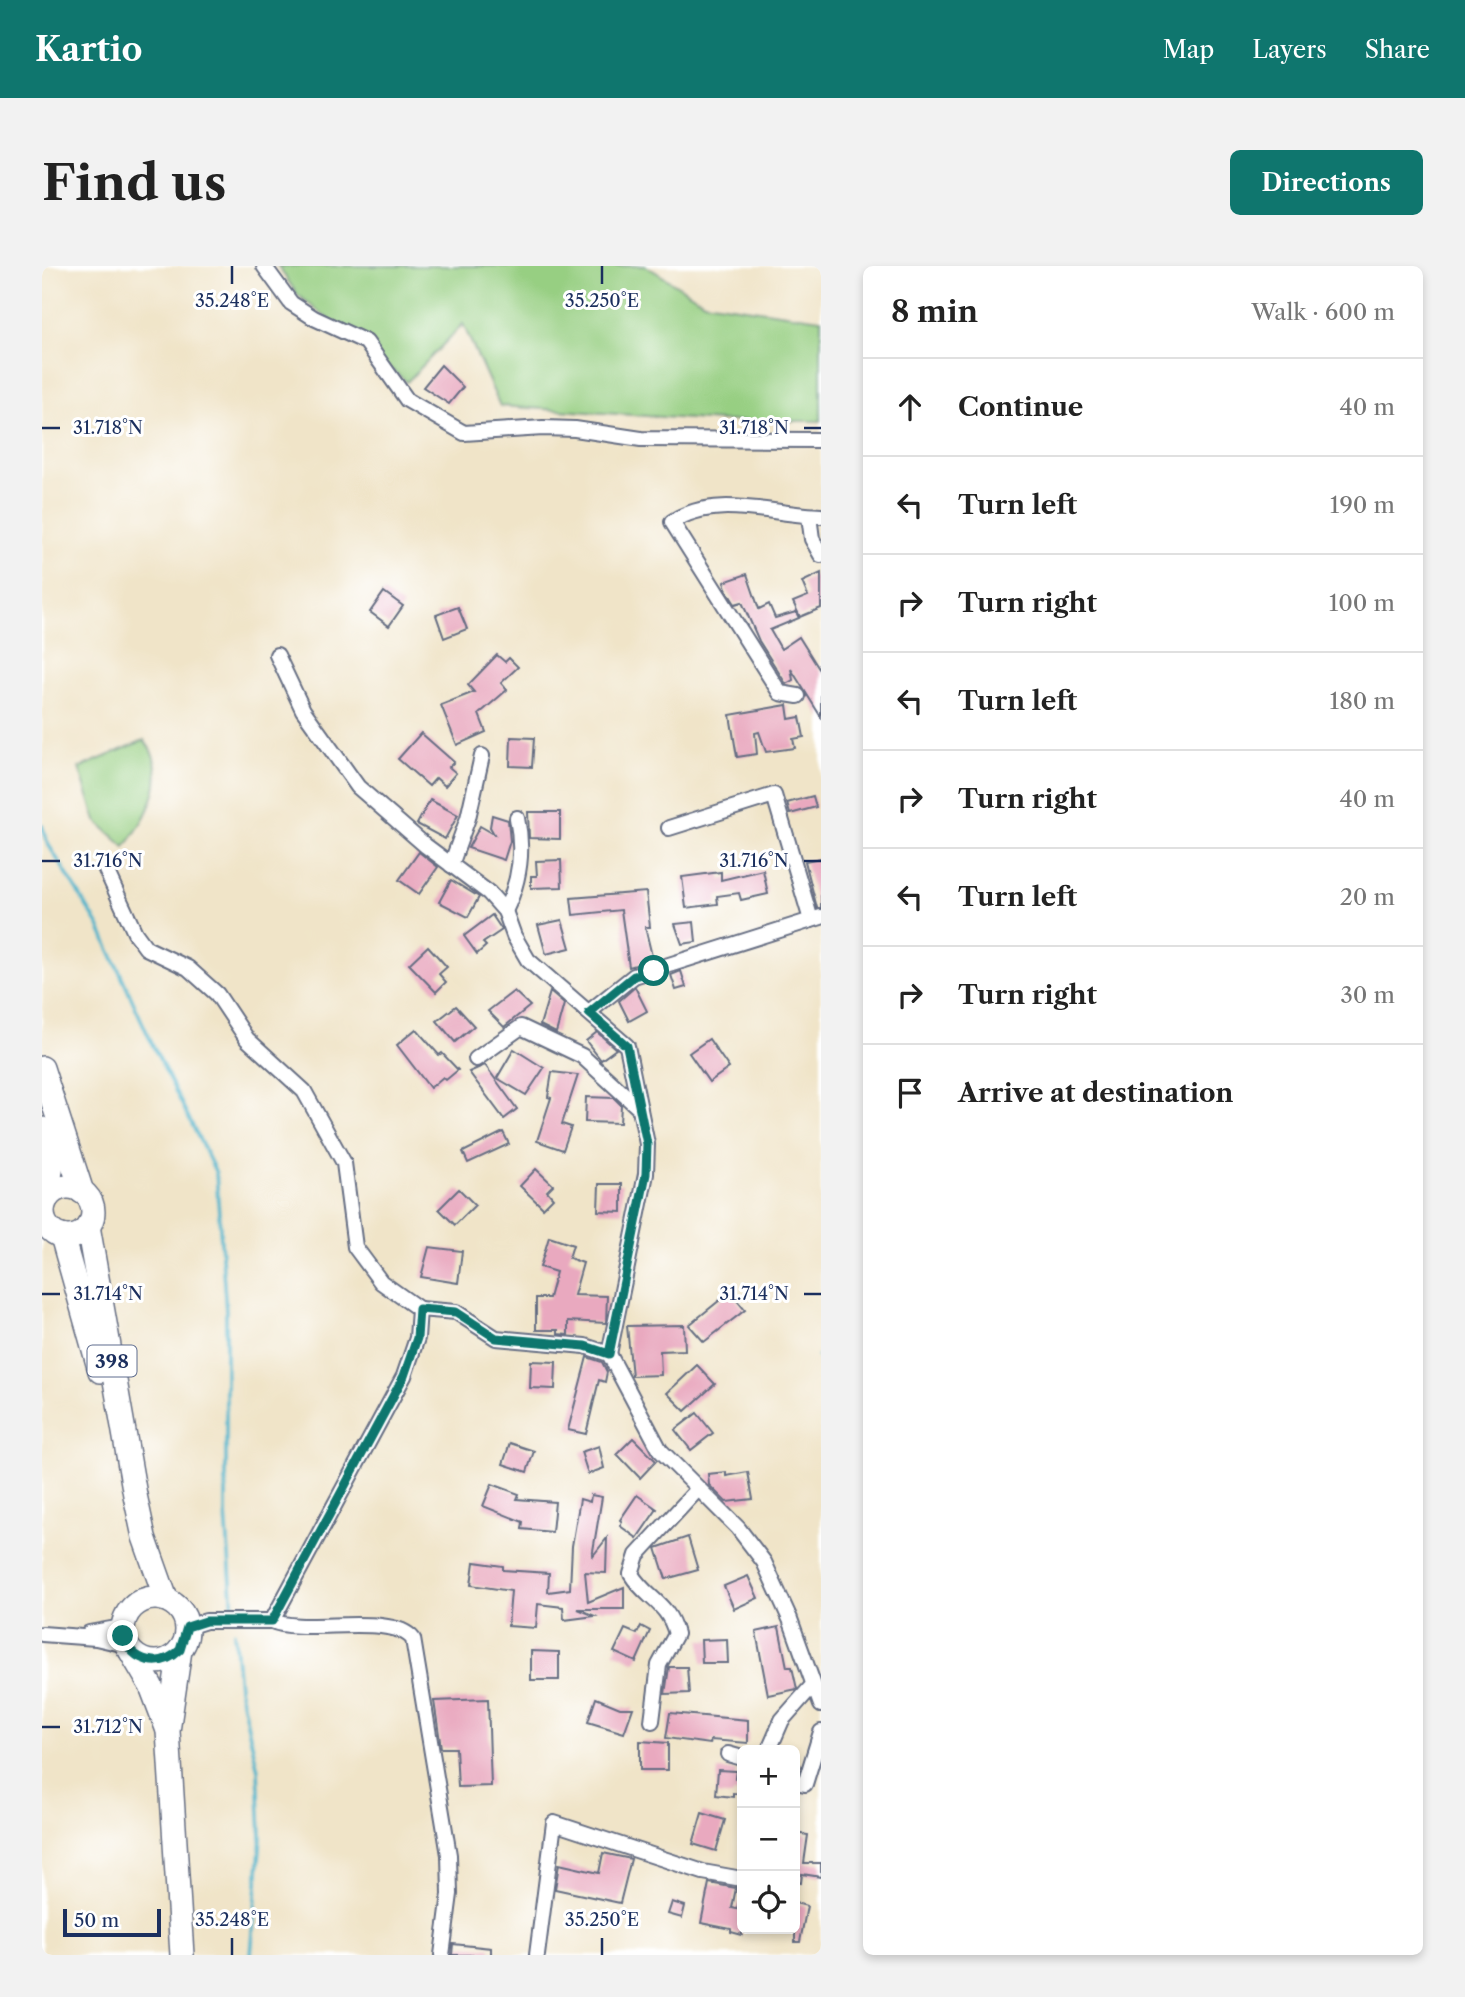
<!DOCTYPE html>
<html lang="en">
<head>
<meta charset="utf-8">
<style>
  :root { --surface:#fff; --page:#f2f2f2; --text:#222; --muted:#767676; --line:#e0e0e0; --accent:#0f766e }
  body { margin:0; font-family:"Libre Caslon Text",serif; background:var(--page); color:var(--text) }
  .controls { position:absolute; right:21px; bottom:21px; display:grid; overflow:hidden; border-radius:10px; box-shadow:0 4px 10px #0003 }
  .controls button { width:63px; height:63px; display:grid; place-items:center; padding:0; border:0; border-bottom:2px solid var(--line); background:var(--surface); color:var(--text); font:35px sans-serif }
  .scale { position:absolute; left:21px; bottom:18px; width:98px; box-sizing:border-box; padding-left:7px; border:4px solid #1b2f5e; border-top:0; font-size:19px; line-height:24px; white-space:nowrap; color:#1b2f5e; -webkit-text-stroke:5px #fff; paint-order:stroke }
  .stop { position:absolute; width:21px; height:21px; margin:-16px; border:5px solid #0f766e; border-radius:50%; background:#fff }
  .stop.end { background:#0f766e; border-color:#fff; box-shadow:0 2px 7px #0008 }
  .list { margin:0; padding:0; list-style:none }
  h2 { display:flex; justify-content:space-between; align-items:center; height:91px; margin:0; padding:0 28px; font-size:30px }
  h2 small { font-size:23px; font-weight:400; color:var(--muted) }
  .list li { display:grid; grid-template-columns:46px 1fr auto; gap:21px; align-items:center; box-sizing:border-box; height:98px; padding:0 28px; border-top:2px solid var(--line) }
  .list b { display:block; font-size:26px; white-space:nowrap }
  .list em { font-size:23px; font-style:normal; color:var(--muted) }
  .icon { flex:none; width:38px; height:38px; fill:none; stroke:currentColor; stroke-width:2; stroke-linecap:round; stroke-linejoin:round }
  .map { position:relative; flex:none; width:779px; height:1689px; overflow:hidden; border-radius:10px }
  header { display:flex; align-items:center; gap:42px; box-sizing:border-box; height:98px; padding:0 35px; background:var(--accent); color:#fff }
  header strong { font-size:33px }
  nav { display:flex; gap:38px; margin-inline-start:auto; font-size:24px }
  .intro { display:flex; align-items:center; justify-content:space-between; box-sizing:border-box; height:168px; padding:0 42px }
  h1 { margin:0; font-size:49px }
  .button { padding:18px 32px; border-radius:10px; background:var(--accent); color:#fff; font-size:24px; font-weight:700 }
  main { display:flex; gap:42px; padding:0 42px }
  aside { flex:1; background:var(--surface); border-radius:10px; box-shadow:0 4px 10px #0003 }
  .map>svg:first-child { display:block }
  .green { fill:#97cf82; stroke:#597f70; stroke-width:2 }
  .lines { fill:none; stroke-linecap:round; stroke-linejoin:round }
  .stream { stroke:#4cb3cb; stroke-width:3.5 }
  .building { fill:#e9a9bf }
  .minor-casing { stroke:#666e83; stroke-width:18 }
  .primary-casing { stroke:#666e83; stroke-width:26 }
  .minor { stroke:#fff; stroke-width:14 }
  .primary { stroke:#fff; stroke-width:23 }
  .route { stroke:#0f766e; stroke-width:9 }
  .ticks { fill:none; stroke:#1b2f5e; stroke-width:2.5 }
  .labels { text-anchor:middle; stroke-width:6; stroke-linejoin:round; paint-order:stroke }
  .shield { fill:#fff; stroke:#5f6d8e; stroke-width:2 }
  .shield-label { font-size:19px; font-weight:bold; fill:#1b2f5e }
  .ticks-label { font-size:18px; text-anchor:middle; fill:#1b2f5e; stroke:#fff; stroke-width:6; stroke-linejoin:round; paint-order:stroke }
</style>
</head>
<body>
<header>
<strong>Kartio</strong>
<nav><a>Map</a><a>Layers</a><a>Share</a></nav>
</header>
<div class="intro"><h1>Find us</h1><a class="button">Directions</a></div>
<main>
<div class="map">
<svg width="779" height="1689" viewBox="0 0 779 1689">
  <rect width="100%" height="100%" fill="#fff"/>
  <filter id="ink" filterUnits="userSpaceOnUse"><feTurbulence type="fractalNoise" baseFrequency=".0143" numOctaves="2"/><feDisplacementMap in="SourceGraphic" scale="14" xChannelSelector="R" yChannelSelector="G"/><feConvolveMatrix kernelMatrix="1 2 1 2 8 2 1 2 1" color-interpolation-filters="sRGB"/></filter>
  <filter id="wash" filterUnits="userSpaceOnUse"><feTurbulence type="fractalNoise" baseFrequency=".00686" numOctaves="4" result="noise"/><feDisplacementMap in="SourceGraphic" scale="28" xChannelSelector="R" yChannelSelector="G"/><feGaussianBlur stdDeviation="1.57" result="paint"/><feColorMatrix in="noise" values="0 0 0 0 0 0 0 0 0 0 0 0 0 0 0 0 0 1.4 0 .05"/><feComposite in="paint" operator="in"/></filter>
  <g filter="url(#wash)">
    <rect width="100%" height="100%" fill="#f0e4c8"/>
    <g class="green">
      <path d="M236,0h368l58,36 117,17v102h-101l-220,-15 -37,-82 -56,58 -110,-88z"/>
      <path d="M102,474c28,34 4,77 -19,107l-29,-26 -17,-53z"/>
    </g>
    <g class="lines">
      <g class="stream">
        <path d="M0,559l6,19 51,82 54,120 63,127 10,139v202l7,97"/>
        <path d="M776,1090l3,5"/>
        <path d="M192,1366l5,56 19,82 3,67 -10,118"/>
      </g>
    </g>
    <g id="blocks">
      <g class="building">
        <path d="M399,99l22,22 -14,17 -26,-17z"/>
        <path d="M779,307v35l-21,9 -7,-15 15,-6 -6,-14z"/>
        <path d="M705,308l12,35 10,-5 6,14 21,-6 3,6 -29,12 11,19 18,-12 22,35v45l-30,-48 2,11 -7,4 -27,-43 -17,-39 -7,2 -8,-13 -3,-9z"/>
        <path d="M342,326l19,14 -14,20 -19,-14z"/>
        <path d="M416,341l9,22 -23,9 -8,-23z"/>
        <path d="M455,389l8,7 4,-4 9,9 -17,16 6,7 -28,24 7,18 -29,13 -16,-40 33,-13 -6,-7z"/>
        <path d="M745,439l2,14 11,-2 4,20 -11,2 2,9 -29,4 -7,-20 -4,1 2,21 -20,3 -7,-42z"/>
        <path d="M379,467l33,29 -5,5 7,6 -11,13 -9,-8 -7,8 -31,-27z"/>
        <path d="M469,471l23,1 -2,29 -22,-1z"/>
        <path d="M771,530l3,11 -26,7 -3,-11z"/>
        <path d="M388,534l28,15 -13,24 -28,-15z"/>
        <path d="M486,546h32v27l-31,-1z"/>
        <path d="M450,549l16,5 2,21 -6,19 -36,-12 12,-22 14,8 -4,-7z"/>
        <path d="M377,586l19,15 -19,27 -20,-14z"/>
        <path d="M779,592v50h-4l-12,-47z"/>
        <path d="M519,594l1,27 -31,1v-12h6l-1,-15z"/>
        <path d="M721,604l5,24 -27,6 -2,-7 -22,3 1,8 -32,4 -4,-31 39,-5v8z"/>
        <path d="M409,614l28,17 -11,20 -29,-15z"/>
        <path d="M604,626l4,35h-5l8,33 -24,7 -8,-57 -48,5 -2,-17z"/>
        <path d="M450,649l10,15 -19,13 3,3 -9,8 -13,-18z"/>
        <path d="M520,654l8,28 -24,6 -8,-29z"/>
        <path d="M652,656l2,20 -14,2 -7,-20z"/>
        <path d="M386,680l19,21 -8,7 7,8 -10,10 -27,-28z"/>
        <path d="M639,705l5,16 -10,3 -5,-15z"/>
        <path d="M593,721l12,24 -18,10 -10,-20z"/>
        <path d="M472,725l16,15 -26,21 -16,-16z"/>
        <path d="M508,726l14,12 -8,29 -16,-8z"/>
        <path d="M414,740l18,20 -19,16 -18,-21z"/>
        <path d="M374,763l23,26 3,-2 16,17 -12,10 -3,-3 -13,11 -33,-43z"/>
        <path d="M555,766l19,17 -15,11 -15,-19z"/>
        <path d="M667,773l20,29 -20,14 -20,-29z"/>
        <path d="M472,783l30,19 -18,27 -29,-17z"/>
        <path d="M443,799l32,44 -13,10 -35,-47z"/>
        <path d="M510,806l26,3 -16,49 9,3 -8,23 -26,-9 14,-43 -3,-1z"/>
        <path d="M544,831l28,1 7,7 -1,18 -35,-1z"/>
        <path d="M461,866l6,12 -41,19 -5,-11z"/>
        <path d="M494,903l17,16 -6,6 6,7 -10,10 -23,-22z"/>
        <path d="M557,918h23v28l-24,-1z"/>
        <path d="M417,923l16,16 -20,20 -16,-16z"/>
        <path d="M507,971l24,8 -4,13 14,5 -9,32 33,1 -1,27 -38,-2v14l-10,-1v-4h-22v-32h13l7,-26 -16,-5z"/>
        <path d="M387,981l33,4 -4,32 -37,-6z"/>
        <path d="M688,1026l15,18 -41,32 -15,-17z"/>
        <path d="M642,1059l1,25 -25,1 1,24 -29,1 -5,-50z"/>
        <path d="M545,1091l15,5 5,10 -2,10 -6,-2 -13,54 -18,-4z"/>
        <path d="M489,1095l25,1 -1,27 -25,-1z"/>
        <path d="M655,1099l18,19 -30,27 -18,-18z"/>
        <path d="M655,1147l16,20 -22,17 -16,-20z"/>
        <path d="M591,1172l23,23 -16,17 -23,-24z"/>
        <path d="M468,1177l24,8 -7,21 -24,-8z"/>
        <path d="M557,1180l5,22 -16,6 -7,-22z"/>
        <path d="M684,1206v4l22,-4 5,27 -27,3 -17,-17 -1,-11z"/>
        <path d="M450,1218l27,10 -2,5 38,3 -3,30 -30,-3 1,-7 -40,-16z"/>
        <path d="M549,1229l11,2 -10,60 15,-19 -1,35 -21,-1 3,30 36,-15v22h-46l17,7 -31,4 -1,-13 -25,-3 -2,24 -28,-2 3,-35 -40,-6 3,-23 29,4v4l46,3 -1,19 22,-3 2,-43 8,-47 10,3z"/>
        <path d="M595,1229l20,14 -20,29 -17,-12 2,-4 -2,-2z"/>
        <path d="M646,1271l10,33 -32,9 -10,-31z"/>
        <path d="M706,1310l10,22 -24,11 -10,-23z"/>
        <path d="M599,1360l9,5 -14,31 -22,-10 11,-23 12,5z"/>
        <path d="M737,1361l8,40h5l5,22 -29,6 -12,-63z"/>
        <path d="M685,1373l1,24h-26l-1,-23z"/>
        <path d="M489,1385l28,1v28h-28z"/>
        <path d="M627,1401h18l2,26 -24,1z"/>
        <path d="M554,1432l24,10h13l-9,25 -36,-11z"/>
        <path d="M446,1433l3,87 -33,1 -2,-39h-15l-7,-47z"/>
        <path d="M628,1447l78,7v23l-37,-3 -1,4 -44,-6z"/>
        <path d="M598,1475l28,2v27h-28z"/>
        <path d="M676,1504l18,1 -1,7 7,1v15l-9,-1v4l-17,-2z"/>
        <path d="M660,1547l23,7 -9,31 -23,-7z"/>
        <path d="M753,1567l13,2 -4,28h17v14l-19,-3 -1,9 -6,-1z"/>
        <path d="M561,1587l28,6 -11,44 -65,-14 4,-25 40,9z"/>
        <path d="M667,1617l27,5 -4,20 5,1 2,-7h3v33l-11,-3v-3l-30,-6z"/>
        <path d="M630,1636l13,4 -3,12 -14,-4z"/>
        <path d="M753,1637l12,3 -7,36h-5z"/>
        <path d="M411,1678l38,4v7h-39z"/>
      </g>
    </g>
  </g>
  <g filter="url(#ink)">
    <use href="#blocks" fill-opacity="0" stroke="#666e83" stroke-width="2"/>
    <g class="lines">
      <defs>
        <g id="minor">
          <path d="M222,0l27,37 23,15 52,24 41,58 57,33 79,-5 32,1 66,10 180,1"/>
          <path d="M767,250l3,23 9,16"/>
          <path d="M235,389l26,55 55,77 68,59 63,47 16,18 9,25 14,24 99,86 20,98 -1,30 -37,180"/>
          <path d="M756,430l-18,-3 -108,-171c42,-29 102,-7 149,-6"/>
          <path d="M627,562l105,-33 37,125"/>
          <path d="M409,599l17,-47 14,-62"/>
          <path d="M64,604l29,63 11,15 42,20 29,26 30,45 57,52 40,72 11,84 26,35 38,27"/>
          <path d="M463,645c15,-30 19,-60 12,-93"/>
          <path d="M547,746l45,-36 187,-59"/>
          <path d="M434,793l45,-32 61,29 58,53"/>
          <path d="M0,951l1,-1"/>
          <path d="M230,1355c31,14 120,-9 141,18l36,216 1,39 -8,61"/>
          <path d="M145,1361l19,-6h66l132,-245 13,-38 2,-29 37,3 40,26 89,8 24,8 51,96 78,78 26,34 26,57 31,86"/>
          <path d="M47,1367l33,-6"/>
          <path d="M0,1368l54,4 30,7"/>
          <path d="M610,1455l7,-56 17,-31c-8,-32 -30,-35 -45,-60l6,-19 61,-66"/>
          <path d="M727,1484l13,-30 31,-35"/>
          <path d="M686,1488l14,4"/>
          <path d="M753,1516l10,2 16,-52"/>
          <path d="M495,1689l17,-132 149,49 39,7"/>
        </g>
        <g id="primary">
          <path d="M0,802l40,124"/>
          <path d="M0,863l10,34 -5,35"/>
          <circle cx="26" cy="946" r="25"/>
          <path d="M46,960l47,269 9,42 22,62"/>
          <path d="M20,970l38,135"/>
          <circle cx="113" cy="1364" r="32"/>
          <path d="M138,1384l-12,81 14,224"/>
          <path d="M89,1386l20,34 16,42"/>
        </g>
      </defs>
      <use href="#minor" class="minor-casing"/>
      <use href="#primary" class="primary-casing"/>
      <use href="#minor" class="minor"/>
      <use href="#primary" class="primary"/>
    </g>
  </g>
  <g class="lines" filter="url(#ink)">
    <path class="route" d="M81,1370c10,27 37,33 57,14l7,-23 19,-6h66l132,-245 13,-38 2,-29 37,3 40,26 89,8 24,8 37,-180 1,-30 -20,-98 -38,-33 45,-37 20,-5"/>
  </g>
  <path class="ticks" d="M190,0v18M560,0v18M0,162h18M762,162h17M0,595h18M762,595h17M0,1028h18M762,1028h17M0,1461h18M190,1672v17M560,1672v17"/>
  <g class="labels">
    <rect class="shield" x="45.5" y="1079.5" width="49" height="31" rx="5"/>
    <g class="shield-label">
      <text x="70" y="1102">398</text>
    </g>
  </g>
  <g class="ticks-label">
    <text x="190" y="41">35.248°E</text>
    <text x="560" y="41">35.250°E</text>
    <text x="66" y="168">31.718°N</text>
    <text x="712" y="168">31.718°N</text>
    <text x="66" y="601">31.716°N</text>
    <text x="712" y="601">31.716°N</text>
    <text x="66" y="1034">31.714°N</text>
    <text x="712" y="1034">31.714°N</text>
    <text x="66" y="1467">31.712°N</text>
    <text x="190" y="1660">35.248°E</text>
    <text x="560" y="1660">35.250°E</text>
  </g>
</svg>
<div class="controls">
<button>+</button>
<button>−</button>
<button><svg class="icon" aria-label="locate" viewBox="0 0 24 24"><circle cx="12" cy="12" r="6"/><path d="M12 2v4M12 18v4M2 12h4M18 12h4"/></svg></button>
</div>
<div class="scale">50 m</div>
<div class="stop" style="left:612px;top:705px"></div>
<div class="stop end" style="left:81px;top:1370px"></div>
</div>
<aside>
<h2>8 min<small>Walk · 600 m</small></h2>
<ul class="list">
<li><svg class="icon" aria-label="ahead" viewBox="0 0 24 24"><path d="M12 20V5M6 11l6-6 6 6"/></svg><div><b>Continue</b></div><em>40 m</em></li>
<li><svg class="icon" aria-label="left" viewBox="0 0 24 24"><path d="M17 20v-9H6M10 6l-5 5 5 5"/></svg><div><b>Turn left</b></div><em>190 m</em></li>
<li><svg class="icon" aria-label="right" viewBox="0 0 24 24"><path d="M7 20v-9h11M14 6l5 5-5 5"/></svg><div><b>Turn right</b></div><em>100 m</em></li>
<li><svg class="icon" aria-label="left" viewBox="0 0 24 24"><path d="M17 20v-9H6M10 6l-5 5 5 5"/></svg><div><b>Turn left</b></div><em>180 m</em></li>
<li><svg class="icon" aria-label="right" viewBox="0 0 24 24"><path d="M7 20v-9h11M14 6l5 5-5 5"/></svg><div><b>Turn right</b></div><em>40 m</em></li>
<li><svg class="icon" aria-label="left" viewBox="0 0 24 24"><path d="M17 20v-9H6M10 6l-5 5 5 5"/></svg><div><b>Turn left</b></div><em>20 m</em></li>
<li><svg class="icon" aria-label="right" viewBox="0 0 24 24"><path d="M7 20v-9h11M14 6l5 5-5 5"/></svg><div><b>Turn right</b></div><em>30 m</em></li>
<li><svg class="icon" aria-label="arrive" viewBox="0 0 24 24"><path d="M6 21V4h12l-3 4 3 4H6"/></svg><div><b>Arrive at destination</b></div></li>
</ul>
</aside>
</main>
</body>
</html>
